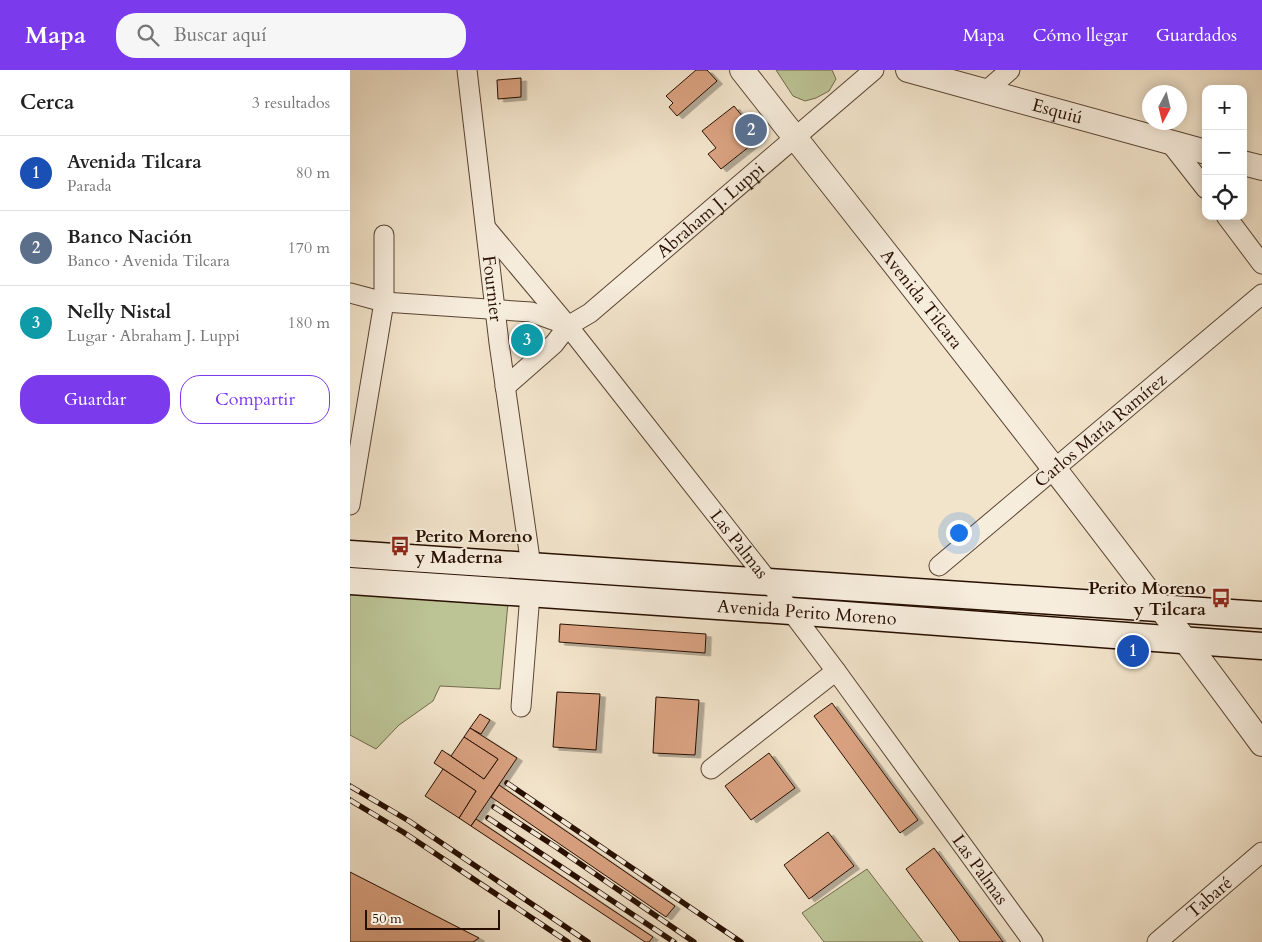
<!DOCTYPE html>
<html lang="es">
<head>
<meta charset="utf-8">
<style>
  :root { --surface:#fff; --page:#f6f6f6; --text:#222; --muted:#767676; --line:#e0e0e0; --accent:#7c3aed }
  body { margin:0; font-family:Cardo,serif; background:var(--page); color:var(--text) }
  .controls { position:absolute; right:15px; top:15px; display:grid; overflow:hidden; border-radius:10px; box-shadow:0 2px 12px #0003 }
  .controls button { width:45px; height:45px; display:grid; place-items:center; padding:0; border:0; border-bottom:1px solid var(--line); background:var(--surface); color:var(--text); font:25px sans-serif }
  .compass { position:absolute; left:792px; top:15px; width:45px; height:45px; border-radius:50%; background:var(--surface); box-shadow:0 2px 12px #0003; rotate:187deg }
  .scale { position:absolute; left:15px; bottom:12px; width:135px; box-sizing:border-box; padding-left:5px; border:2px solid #270f00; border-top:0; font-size:14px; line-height:18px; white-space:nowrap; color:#270f00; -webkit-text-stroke:4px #f7eddd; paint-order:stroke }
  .you { position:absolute; left:608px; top:462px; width:18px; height:18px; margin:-12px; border:4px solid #fff; border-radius:50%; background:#1a73e8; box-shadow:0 0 0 8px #1a73e833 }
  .badge { display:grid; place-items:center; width:32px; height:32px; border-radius:50%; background:var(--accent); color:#fff; font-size:16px; font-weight:700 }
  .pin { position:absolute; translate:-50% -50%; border:2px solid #fff; box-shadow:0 1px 5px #0006 }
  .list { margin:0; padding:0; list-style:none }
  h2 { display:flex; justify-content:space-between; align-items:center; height:65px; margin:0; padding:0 20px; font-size:21px }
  h2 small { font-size:16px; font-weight:400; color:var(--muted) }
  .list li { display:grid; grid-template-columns:32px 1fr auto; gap:15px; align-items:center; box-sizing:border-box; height:75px; padding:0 20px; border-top:1px solid var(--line) }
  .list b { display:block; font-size:19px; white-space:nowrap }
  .list p { margin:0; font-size:16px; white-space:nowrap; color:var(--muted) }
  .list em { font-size:16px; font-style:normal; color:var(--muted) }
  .actions { display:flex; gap:10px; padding:15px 20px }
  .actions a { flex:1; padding:11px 0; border:1px solid var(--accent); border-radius:20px; text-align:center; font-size:18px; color:var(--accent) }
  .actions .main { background:var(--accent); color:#fff }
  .icon { flex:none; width:28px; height:28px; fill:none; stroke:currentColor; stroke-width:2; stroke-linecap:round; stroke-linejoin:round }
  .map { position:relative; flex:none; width:912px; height:872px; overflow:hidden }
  header { display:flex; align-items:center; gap:30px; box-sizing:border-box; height:70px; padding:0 25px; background:var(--accent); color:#fff }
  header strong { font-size:24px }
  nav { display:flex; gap:28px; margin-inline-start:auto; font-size:18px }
  .search { width:350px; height:45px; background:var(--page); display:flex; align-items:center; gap:12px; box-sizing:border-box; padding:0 18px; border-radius:20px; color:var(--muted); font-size:19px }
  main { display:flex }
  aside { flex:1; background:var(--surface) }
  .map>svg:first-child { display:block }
  .green { fill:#bcc496; stroke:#726a4b }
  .building { fill:#daa281; stroke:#270f00; filter:url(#shadow) }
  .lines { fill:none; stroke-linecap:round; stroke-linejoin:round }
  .minor-casing { stroke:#5a4433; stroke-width:21 }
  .tertiary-casing { stroke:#5a4433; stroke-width:26 }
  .secondary-casing { stroke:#270f00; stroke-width:29 }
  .minor { stroke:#f7eddd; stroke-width:19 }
  .tertiary { stroke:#f7eddd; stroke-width:24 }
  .secondary { stroke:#f7eddd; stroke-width:26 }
  .rail-casing { stroke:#270f00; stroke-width:5.5 }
  .rail { stroke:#f7eddd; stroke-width:4; stroke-dasharray:11; stroke-linecap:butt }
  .labels { text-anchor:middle; stroke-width:4; stroke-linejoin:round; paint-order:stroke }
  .street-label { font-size:18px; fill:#270f00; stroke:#f7eddd }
  .poi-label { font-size:18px; font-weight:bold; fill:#270f00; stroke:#f7eddd; text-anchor:start }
</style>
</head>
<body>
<header>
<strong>Mapa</strong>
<div class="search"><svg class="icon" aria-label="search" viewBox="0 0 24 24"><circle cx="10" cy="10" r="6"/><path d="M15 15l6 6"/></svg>Buscar aquí</div>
<nav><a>Mapa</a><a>Cómo llegar</a><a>Guardados</a></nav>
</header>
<main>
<aside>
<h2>Cerca<small>3 resultados</small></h2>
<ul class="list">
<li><span class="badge" style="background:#1a4fb4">1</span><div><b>Avenida Tilcara</b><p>Parada</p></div><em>80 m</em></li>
<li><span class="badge" style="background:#5c6f8a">2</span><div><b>Banco Nación</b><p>Banco · Avenida Tilcara</p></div><em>170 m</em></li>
<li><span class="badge" style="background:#0f9aa8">3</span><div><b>Nelly Nistal</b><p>Lugar · Abraham J. Luppi</p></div><em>180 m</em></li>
</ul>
<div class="actions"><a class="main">Guardar</a><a>Compartir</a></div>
</aside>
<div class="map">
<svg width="912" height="872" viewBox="0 0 912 872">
  <defs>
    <filter id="shadow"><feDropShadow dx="5.5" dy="3" stdDeviation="0" flood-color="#0004"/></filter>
  </defs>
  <rect width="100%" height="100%" fill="#f2e4cb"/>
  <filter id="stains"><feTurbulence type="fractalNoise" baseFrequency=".004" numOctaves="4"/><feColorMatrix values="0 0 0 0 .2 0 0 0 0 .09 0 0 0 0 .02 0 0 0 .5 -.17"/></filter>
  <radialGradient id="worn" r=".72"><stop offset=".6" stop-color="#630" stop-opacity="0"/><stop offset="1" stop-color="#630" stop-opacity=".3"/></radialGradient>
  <g class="green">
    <path d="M426,0h56l4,9 -7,12 -13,7 -11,3 -12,-5z"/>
    <path d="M0,521l158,12 -8,86 -60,-3 -7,15 -34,24 -23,24 -26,-14z"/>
    <path d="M517,799l56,73h-99l-22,-29z"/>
  </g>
  <g class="building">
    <path d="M346,0h11l10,11 -40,35 -8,-9 4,-4 -7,-7z"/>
    <path d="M171,8v19l-23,2 -1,-19z"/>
    <path d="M384,36l26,32 -39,31 -13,-15 8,-6 -14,-17z"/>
    <path d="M210,554l146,10 -1,19 -146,-11z"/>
    <path d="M207,622l43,2 -4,56 -43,-3z"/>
    <path d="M306,627l43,3 -4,55 -42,-2z"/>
    <path d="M482,633l86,117 -18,13 -86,-117z"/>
    <path d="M130,644l10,6 -9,14 -11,-6z"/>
    <path d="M120,658l47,30 -46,68 -12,-8 17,-27 -42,-28 8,-13 42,29 14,-20 -34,-22z"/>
    <path d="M114,667l34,22 -14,20 -33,-23z"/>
    <path d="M419,683l26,35 -44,32 -26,-34z"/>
    <path d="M93,699l33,22 -17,27 -34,-22z"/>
    <path d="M149,715l176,121 -9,11 -175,-120z"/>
    <path d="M126,749l177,118 -4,5h-4l-174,-116z"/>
    <path d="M478,762l26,34 -45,33 -25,-34z"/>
    <path d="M584,778l69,94h-43l-54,-73z"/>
    <path d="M0,802l129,66 -6,4h-123z"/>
  </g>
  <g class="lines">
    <defs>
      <g id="minor">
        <path id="s1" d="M117,0l32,273 32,223"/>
        <path d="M635,22l25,-22"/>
        <path d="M820,73l36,46"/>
        <path d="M876,146l36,48"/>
        <path id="s2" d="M136,158l82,98 201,256 67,89 197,271"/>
        <path d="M0,223l34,9 147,10 36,13"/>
        <path id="s3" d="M155,317l49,-43 14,-18 22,-13 284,-243"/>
        <path d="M0,435l34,-203v-67"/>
        <path id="s4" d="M589,496l323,-272"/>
        <path d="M171,637l9,-113"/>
        <path d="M361,699l125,-98"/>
        <path id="s5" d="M807,872l105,-90"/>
      </g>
      <g id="tertiary">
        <path id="s6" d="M392,0c175,223 352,445 520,674"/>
        <path id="s7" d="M558,0l298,82"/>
        <path d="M893,93l19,5"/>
      </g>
      <g id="secondary">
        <path d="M0,484l912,61"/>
        <path id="s8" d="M0,511l441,30 471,35"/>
      </g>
    </defs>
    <use href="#minor" class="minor-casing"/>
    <use href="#tertiary" class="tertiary-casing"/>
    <use href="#secondary" class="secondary-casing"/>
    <use href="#minor" class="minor"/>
    <use href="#tertiary" class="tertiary"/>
    <use href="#secondary" class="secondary"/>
    <defs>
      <g id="rail">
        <path d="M157,713l234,159"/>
        <path d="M0,716l59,35 179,121"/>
        <path d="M0,730l53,32 165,110"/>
        <path d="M144,737l62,40 138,95"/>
        <path d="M138,748l186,124"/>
      </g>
    </defs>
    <use href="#rail" class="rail-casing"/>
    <use href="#rail" class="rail"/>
  </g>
  <defs>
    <symbol id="bus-bare" viewBox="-9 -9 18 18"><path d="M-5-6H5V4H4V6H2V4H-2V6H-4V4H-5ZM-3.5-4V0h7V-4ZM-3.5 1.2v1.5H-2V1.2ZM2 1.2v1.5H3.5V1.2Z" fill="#8f2418" stroke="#f7eddd" stroke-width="2.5" paint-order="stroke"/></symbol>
  </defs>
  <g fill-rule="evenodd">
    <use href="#bus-bare" x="36" y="462" width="28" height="28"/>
    <use href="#bus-bare" x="857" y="514" width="28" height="28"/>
  </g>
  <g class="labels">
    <g class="street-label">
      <text dy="6" stroke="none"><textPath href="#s7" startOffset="155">Esquiú</textPath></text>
      <text dy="6" stroke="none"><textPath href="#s3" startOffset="272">Abraham J. Luppi</textPath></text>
      <text dy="6" stroke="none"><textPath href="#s1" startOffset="220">Fournier</textPath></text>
      <text dy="6" stroke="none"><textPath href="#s6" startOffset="291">Avenida Tilcara</textPath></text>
      <text dy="6" stroke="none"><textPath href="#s4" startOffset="211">Carlos María Ramírez</textPath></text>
      <text dy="6" stroke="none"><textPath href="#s2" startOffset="405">Las Palmas</textPath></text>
      <text dy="6" stroke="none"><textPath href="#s8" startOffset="458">Avenida Perito Moreno</textPath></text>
      <text dy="6" stroke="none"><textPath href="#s2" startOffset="810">Las Palmas</textPath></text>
      <text dy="6" stroke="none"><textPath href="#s5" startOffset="69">Tabaré</textPath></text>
    </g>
    <g class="poi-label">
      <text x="65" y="472">Perito Moreno<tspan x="65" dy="21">y Maderna</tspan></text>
      <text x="856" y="524" text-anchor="end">Perito Moreno<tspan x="856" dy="21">y Tilcara</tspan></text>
    </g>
  </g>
  <rect width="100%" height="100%" filter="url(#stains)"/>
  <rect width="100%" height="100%" fill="url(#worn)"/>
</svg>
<div class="controls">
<button>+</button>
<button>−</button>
<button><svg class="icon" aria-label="locate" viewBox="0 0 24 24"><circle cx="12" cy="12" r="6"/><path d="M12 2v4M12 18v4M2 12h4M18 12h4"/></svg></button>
</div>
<svg class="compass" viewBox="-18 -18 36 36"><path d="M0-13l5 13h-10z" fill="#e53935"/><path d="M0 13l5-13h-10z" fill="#767676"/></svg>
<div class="scale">50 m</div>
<div class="you"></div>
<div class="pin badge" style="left:783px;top:581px;background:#1a4fb4">1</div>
<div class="pin badge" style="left:401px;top:60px;background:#5c6f8a">2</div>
<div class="pin badge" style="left:177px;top:270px;background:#0f9aa8">3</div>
</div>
</main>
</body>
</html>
